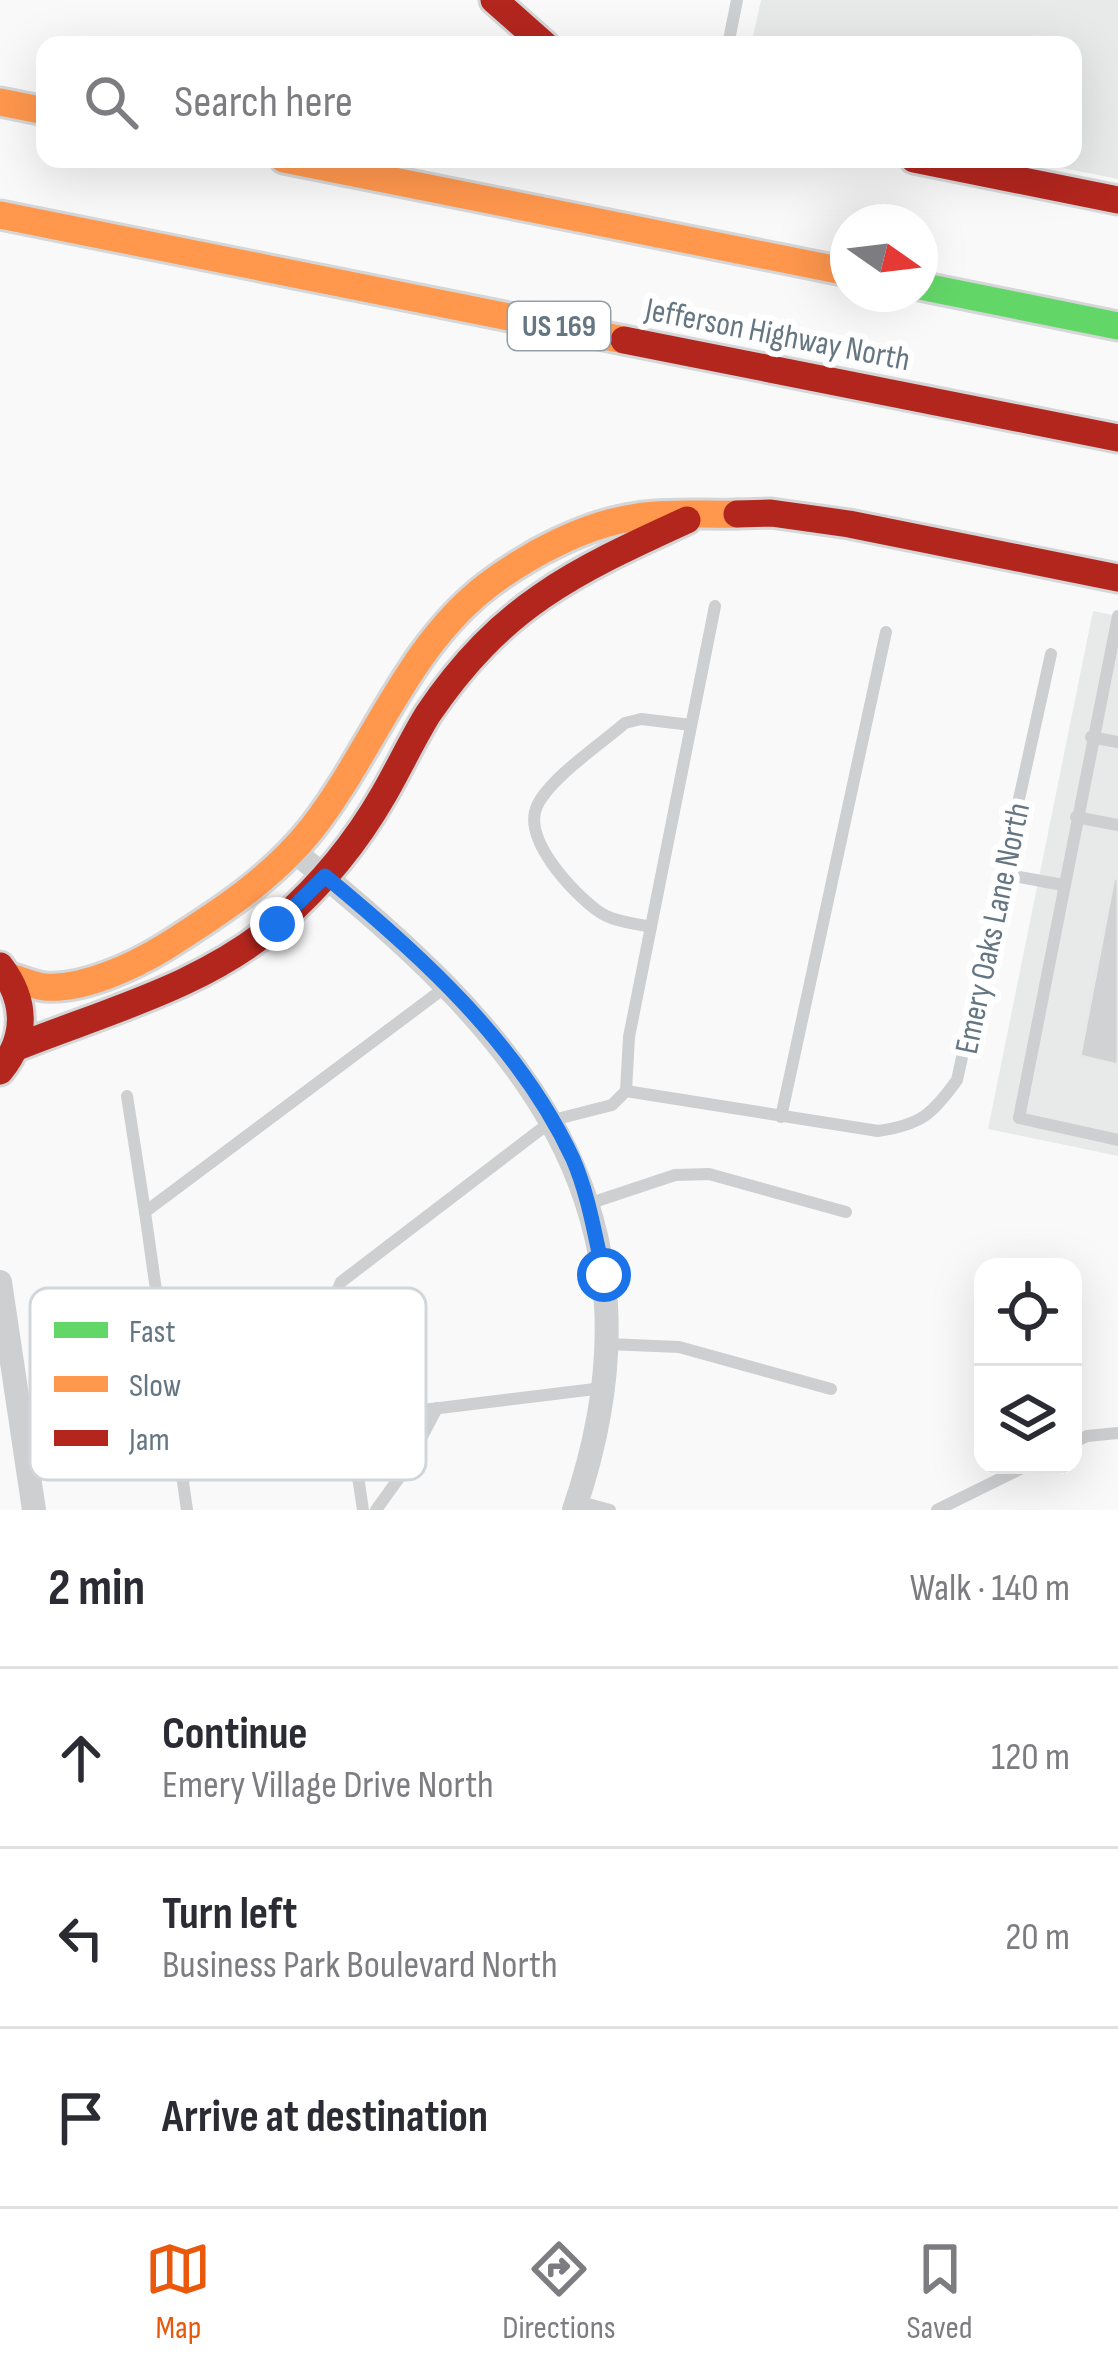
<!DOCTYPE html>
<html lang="en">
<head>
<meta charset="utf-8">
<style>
  :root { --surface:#fff; --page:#f7f7f7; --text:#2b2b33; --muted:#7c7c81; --line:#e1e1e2; --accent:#ea580c }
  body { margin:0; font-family:"Sofia Sans Condensed",sans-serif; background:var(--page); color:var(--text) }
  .controls { position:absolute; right:36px; bottom:36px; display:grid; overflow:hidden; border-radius:24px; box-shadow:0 12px 48px #0002 }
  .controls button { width:108px; height:108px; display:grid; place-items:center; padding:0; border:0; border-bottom:3px solid var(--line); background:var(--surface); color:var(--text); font:60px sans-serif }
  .compass { position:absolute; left:830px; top:204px; width:108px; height:108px; border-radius:50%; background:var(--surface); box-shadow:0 12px 48px #0002; rotate:104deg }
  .stop { position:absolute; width:36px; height:36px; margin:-27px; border:9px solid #1a73e8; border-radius:50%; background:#fff }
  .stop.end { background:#1a73e8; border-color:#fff; box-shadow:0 3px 12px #0008 }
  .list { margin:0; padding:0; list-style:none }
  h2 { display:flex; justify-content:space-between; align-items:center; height:156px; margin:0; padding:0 48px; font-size:51px }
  h2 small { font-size:39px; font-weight:400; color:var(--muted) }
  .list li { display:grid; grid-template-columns:78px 1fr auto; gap:36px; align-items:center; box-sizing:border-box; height:180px; padding:0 48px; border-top:3px solid var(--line) }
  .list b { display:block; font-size:45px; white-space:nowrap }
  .list p { margin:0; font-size:39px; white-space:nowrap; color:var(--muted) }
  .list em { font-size:39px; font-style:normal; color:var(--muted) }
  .icon { flex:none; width:66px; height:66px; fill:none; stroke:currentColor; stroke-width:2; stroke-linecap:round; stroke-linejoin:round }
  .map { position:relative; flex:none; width:1118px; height:1510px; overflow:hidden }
  .search { position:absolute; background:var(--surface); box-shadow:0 12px 48px #0002; left:36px; right:36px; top:36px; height:132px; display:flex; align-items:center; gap:30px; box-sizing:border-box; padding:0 42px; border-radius:24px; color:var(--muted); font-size:45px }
  .sheet { height:696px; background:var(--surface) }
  nav { display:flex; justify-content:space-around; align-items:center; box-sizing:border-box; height:168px; border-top:3px solid var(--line); background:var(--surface); font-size:33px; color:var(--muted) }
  nav a { display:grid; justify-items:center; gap:6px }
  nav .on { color:var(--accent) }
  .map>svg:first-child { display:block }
  .built { fill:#e8e9e9 }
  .building { fill:#d0d2d3; stroke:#e8e8e8; stroke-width:3 }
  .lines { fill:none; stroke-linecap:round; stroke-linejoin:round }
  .fast-casing { stroke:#d5d6d7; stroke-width:33 }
  .slow-casing { stroke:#d5d6d7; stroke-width:33 }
  .jam-casing { stroke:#d5d6d7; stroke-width:33 }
  .lane { stroke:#cecfd0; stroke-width:12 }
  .street { stroke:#cecfd0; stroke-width:24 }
  .fast { stroke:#63d668; stroke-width:27 }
  .slow { stroke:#ff974d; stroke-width:27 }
  .jam { stroke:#b3261e; stroke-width:27 }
  .route { stroke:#1a73e8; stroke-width:15 }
  .labels { text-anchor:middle; stroke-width:12; stroke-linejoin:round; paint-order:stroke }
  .shield { fill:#fff; stroke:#939fa8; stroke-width:3 }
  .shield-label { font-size:30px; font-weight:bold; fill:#657683 }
  .street-label { font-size:33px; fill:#657683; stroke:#fff }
  .key { fill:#fff; stroke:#d1d6da; stroke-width:3 }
  .key-label { font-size:33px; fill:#657683 }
</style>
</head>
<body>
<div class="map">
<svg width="1118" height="1510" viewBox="0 0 1118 1510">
  <rect width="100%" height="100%" fill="#f9f9f9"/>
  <g class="built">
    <path d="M761,0h357v179l-100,-20h55v-114h-322z"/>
    <path d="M1093,611l25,5v540l-130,-27z"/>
  </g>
  <path class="building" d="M1114,878l4,1v186l-38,-9z"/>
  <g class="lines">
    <defs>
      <path id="fast" d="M920,286l198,40"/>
      <g id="slow">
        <path d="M0,102l45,9"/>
        <path d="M284,159l564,113"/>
        <path d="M0,215l624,125"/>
        <path d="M10,977c11,3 24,9 35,10 38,3 89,-21 120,-40 54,-34 108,-69 148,-120 61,-79 94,-180 175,-242 41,-31 98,-61 149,-68 32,-5 67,-2 100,-3"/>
      </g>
      <g id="jam">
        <path d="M494,0l51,45"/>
        <path d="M914,159l204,41"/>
        <path d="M624,340l494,98"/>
        <path d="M737,514l34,-1 78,11 269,54"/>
        <path d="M0,966c26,34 28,71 0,105"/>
        <path d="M17,1047c90,-36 188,-61 263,-126 40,-35 77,-80 104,-127 15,-26 28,-54 44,-80 73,-108 145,-142 259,-194"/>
      </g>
    </defs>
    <use href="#fast" class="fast-casing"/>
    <use href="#slow" class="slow-casing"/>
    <use href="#jam" class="jam-casing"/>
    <g class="lane">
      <path d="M728,45l9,-45"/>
      <path d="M1118,616l-99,502 99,22"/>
      <path d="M1091,737l27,5"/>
      <path d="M1076,817l42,8"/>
      <path d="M1003,874l60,11"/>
      <path d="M651,927c-17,-4 -38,-5 -53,-16 -26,-19 -76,-72 -61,-105 13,-28 64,-62 88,-83l16,-4 50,6"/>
      <path d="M626,1091l252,40c42,-6 54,-16 79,-51l94,-426"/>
      <path d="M127,1096l18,116"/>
      <path d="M781,1117l105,-485"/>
      <path d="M588,1204l87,-29 34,-1 137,38"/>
      <path d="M607,1344l72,3 152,42"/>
      <path d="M350,1419l253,-31"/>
      <path d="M1073,1443l14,-7 31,-3"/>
      <path d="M577,1501l33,9"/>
      <path d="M187,1510l-42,-298 302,-226"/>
      <path d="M363,1510l-31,-207 9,-21 212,-162 59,-15 14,-14 3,-54 86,-431"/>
      <path d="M376,1510l28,-39 33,-63"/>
      <path d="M937,1510l91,-45"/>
    </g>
    <g class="street">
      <path d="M291,849c226,181 388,354 283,661"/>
      <path d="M0,1282l34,228"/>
    </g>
    <use href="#fast" class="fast"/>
    <use href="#slow" class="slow"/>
    <use href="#jam" class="jam"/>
  </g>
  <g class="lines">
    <path class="route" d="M277,924l48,-48c96,79 195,169 248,283 16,37 22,78 31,116"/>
  </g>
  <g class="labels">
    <rect class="shield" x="508" y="302" width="102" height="48" rx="9"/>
    <g class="shield-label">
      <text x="559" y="336">US 169</text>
    </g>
    <g class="street-label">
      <text transform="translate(778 333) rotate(11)" y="12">Jefferson Highway North</text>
      <text transform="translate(991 928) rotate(-78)" y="12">Emery Oaks Lane North</text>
    </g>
  </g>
  <rect x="30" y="1288" width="396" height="192" rx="18" class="key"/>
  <rect x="54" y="1322" width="54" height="16" fill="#63d668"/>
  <rect x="54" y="1376" width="54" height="16" fill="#ff974d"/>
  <rect x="54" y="1430" width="54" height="16" fill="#b3261e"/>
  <g class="key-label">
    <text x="129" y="1342">Fast</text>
    <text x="129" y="1396">Slow</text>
    <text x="129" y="1450">Jam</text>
  </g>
</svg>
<div class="controls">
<button><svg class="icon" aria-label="locate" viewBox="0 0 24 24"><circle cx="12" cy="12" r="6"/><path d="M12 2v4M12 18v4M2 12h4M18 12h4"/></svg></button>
<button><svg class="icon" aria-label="layers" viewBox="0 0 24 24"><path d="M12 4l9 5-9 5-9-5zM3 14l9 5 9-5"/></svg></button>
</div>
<svg class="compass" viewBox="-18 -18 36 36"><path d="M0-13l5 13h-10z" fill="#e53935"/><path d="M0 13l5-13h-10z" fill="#7c7c81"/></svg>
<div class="stop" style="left:604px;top:1275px"></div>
<div class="stop end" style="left:277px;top:924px"></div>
<div class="search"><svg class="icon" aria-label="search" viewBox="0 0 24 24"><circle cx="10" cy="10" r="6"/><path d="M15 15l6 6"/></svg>Search here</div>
</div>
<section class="sheet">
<h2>2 min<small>Walk · 140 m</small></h2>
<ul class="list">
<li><svg class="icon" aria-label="ahead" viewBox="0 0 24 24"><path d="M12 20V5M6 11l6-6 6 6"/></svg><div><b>Continue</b><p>Emery Village Drive North</p></div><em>120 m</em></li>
<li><svg class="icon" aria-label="left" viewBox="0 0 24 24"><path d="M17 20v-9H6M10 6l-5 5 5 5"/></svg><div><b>Turn left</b><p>Business Park Boulevard North</p></div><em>20 m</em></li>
<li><svg class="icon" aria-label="arrive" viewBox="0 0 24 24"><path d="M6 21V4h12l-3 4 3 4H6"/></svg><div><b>Arrive at destination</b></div></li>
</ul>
</section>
<nav>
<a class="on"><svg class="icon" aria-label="map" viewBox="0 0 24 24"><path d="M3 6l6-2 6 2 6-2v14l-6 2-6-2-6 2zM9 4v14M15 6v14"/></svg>Map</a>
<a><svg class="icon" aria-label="directions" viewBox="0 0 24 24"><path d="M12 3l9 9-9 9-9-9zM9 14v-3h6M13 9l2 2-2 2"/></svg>Directions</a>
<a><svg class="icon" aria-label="saved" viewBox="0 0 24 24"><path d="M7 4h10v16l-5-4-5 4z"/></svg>Saved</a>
</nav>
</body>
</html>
